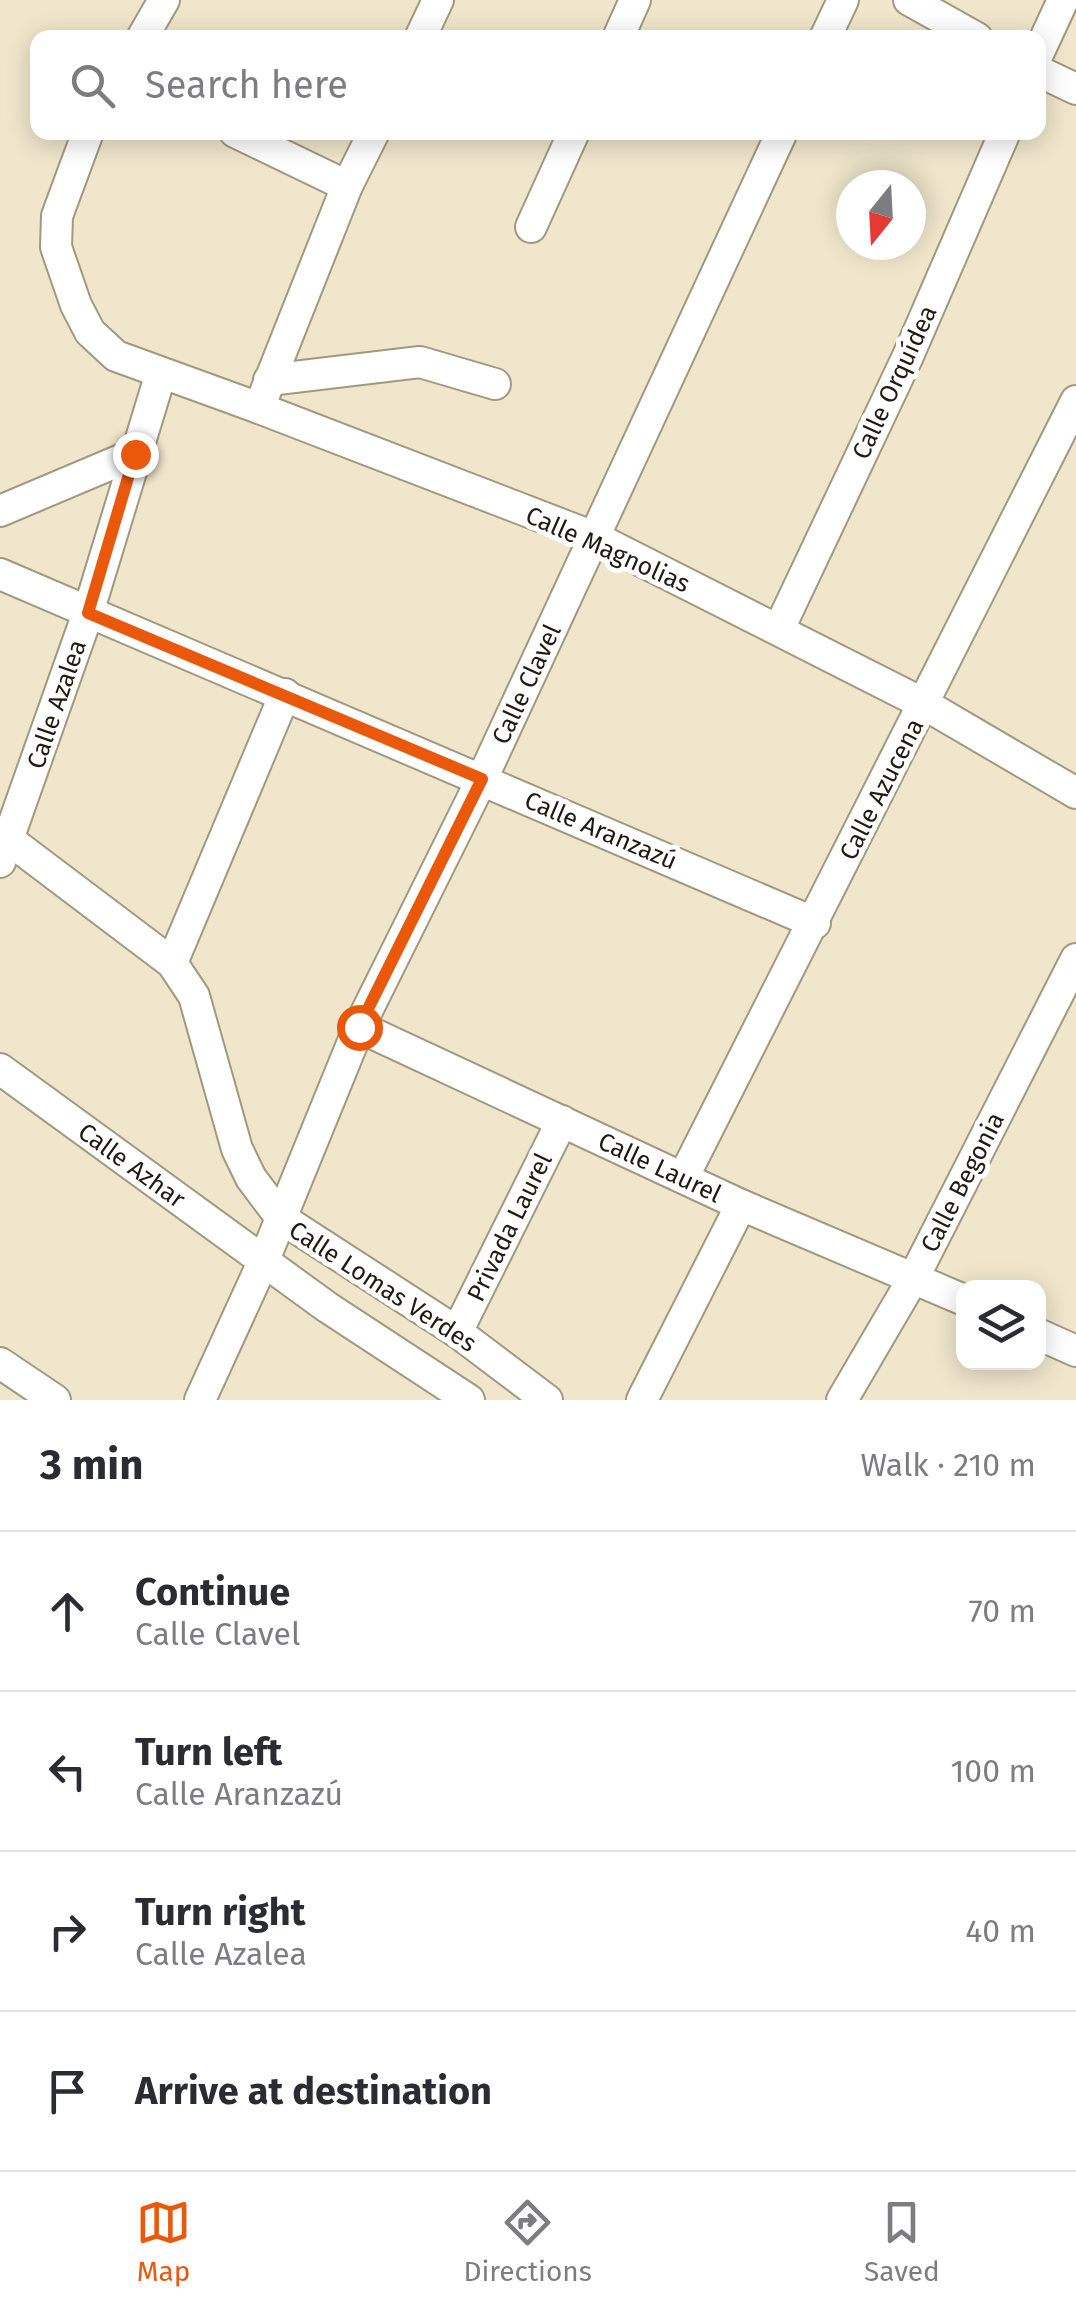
<!DOCTYPE html>
<html lang="en">
<head>
<meta charset="utf-8">
<style>
  :root { --surface:#fff; --page:#f7f7f7; --text:#2b2b33; --muted:#7c7c81; --line:#e1e1e2; --accent:#ea580c }
  body { margin:0; font-family:"Fira Sans",sans-serif; background:var(--page); color:var(--text) }
  .controls { position:absolute; right:30px; bottom:30px; display:grid; overflow:hidden; border-radius:20px; box-shadow:0 5px 25px #0003 }
  .controls button { width:90px; height:90px; display:grid; place-items:center; padding:0; border:0; border-bottom:2px solid var(--line); background:var(--surface); color:var(--text); font:50px sans-serif }
  .compass { position:absolute; left:836px; top:170px; width:90px; height:90px; border-radius:50%; background:var(--surface); box-shadow:0 5px 25px #0003; rotate:198deg }
  .stop { position:absolute; width:30px; height:30px; margin:-22px; border:8px solid #ea580c; border-radius:50%; background:#fff }
  .stop.end { background:#ea580c; border-color:#fff; box-shadow:0 2px 10px #0008 }
  .list { margin:0; padding:0; list-style:none }
  h2 { display:flex; justify-content:space-between; align-items:center; height:130px; margin:0; padding:0 40px; font-size:42px }
  h2 small { font-size:32px; font-weight:400; color:var(--muted) }
  .list li { display:grid; grid-template-columns:65px 1fr auto; gap:30px; align-items:center; box-sizing:border-box; height:160px; padding:0 40px; border-top:2px solid var(--line) }
  .list b { display:block; font-size:38px; white-space:nowrap }
  .list p { margin:0; font-size:32px; white-space:nowrap; color:var(--muted) }
  .list em { font-size:32px; font-style:normal; color:var(--muted) }
  .icon { flex:none; width:55px; height:55px; fill:none; stroke:currentColor; stroke-width:2; stroke-linecap:round; stroke-linejoin:round }
  .map { position:relative; flex:none; width:1076px; height:1400px; overflow:hidden }
  .search { position:absolute; background:var(--surface); box-shadow:0 5px 25px #0003; left:30px; right:30px; top:30px; height:110px; display:flex; align-items:center; gap:25px; box-sizing:border-box; padding:0 35px; border-radius:20px; color:var(--muted); font-size:38px }
  .sheet { height:770px; background:var(--surface) }
  nav { display:flex; justify-content:space-around; align-items:center; box-sizing:border-box; height:140px; border-top:2px solid var(--line); background:var(--surface); font-size:28px; color:var(--muted) }
  nav a { display:grid; justify-items:center; gap:5px }
  nav .on { color:var(--accent) }
  .map>svg:first-child { display:block }
  .lines { fill:none; stroke-linecap:round; stroke-linejoin:round }
  .minor-casing { stroke:#a1997f; stroke-width:34 }
  .minor { stroke:#fff; stroke-width:30 }
  .route { stroke:#ea580c; stroke-width:12 }
  .labels { text-anchor:middle; stroke-width:10; stroke-linejoin:round; paint-order:stroke }
  .street-label { font-size:25px; fill:#1e1b11; stroke:#fff }
</style>
</head>
<body>
<div class="map">
<svg width="1076" height="1400" viewBox="0 0 1076 1400">
  <rect width="100%" height="100%" fill="#efe6cb"/>
  <g class="lines">
    <defs>
      <g id="minor">
        <path d="M909,0l68,38"/>
        <path d="M142,38l22,-38"/>
        <path d="M420,38l18,-38"/>
        <path d="M618,38l17,-38"/>
        <path d="M825,38l18,-38"/>
        <path d="M1038,54l25,-54"/>
        <path d="M1038,71l38,18"/>
        <path d="M88,132l-31,84 -1,31 20,58 14,27 26,24 143,52 335,129 330,167 152,89"/>
        <path d="M235,132l112,54"/>
        <path d="M531,227l43,-95"/>
        <path d="M269,380l151,-18 75,22"/>
        <path d="M259,408l88,-222 27,-54"/>
        <path d="M0,511l135,-57"/>
        <path d="M0,574l815,349"/>
        <path d="M779,629l129,-273 97,-224"/>
        <path d="M0,833l172,130 22,33 43,153 14,29 30,40 176,114 90,68"/>
        <path d="M0,862l88,-249 73,-240"/>
        <path d="M172,963l113,-269"/>
        <path d="M359,1027l382,178 223,95"/>
        <path d="M0,1069l327,238 142,93"/>
        <path d="M684,1176l392,-775"/>
        <path d="M457,1332l105,-211"/>
        <path d="M1038,1334l38,17"/>
        <path d="M0,1363l55,37"/>
        <path d="M200,1400l64,-140 95,-233 123,-248 300,-647"/>
        <path d="M642,1400l99,-195"/>
        <path d="M842,1400l72,-123 162,-318"/>
      </g>
    </defs>
    <use href="#minor" class="minor-casing"/>
    <use href="#minor" class="minor"/>
  </g>
  <g class="lines">
    <path class="route" d="M135,454l-47,159 394,166 -123,248"/>
  </g>
  <g class="labels">
    <g class="street-label">
      <text transform="translate(894 382) rotate(-65)" y="9">Calle Orquídea</text>
      <text transform="translate(608 549) rotate(24)" y="9">Calle Magnolias</text>
      <text transform="translate(526 684) rotate(-65)" y="9">Calle Clavel</text>
      <text transform="translate(56 704) rotate(-71)" y="9">Calle Azalea</text>
      <text transform="translate(881 789) rotate(-63)" y="9">Calle Azucena</text>
      <text transform="translate(601 830) rotate(23)" y="9">Calle Aranzazú</text>
      <text transform="translate(132 1165) rotate(36)" y="9">Calle Azhar</text>
      <text transform="translate(660 1167) rotate(25)" y="9">Calle Laurel</text>
      <text transform="translate(962 1182) rotate(-63)" y="9">Calle Begonia</text>
      <text transform="translate(509 1227) rotate(-64)" y="9">Privada Laurel</text>
      <text transform="translate(383 1286) rotate(33)" y="9">Calle Lomas Verdes</text>
    </g>
  </g>
</svg>
<div class="controls">
<button><svg class="icon" aria-label="layers" viewBox="0 0 24 24"><path d="M12 4l9 5-9 5-9-5zM3 14l9 5 9-5"/></svg></button>
</div>
<svg class="compass" viewBox="-18 -18 36 36"><path d="M0-13l5 13h-10z" fill="#e53935"/><path d="M0 13l5-13h-10z" fill="#7c7c81"/></svg>
<div class="stop" style="left:359px;top:1027px"></div>
<div class="stop end" style="left:135px;top:454px"></div>
<div class="search"><svg class="icon" aria-label="search" viewBox="0 0 24 24"><circle cx="10" cy="10" r="6"/><path d="M15 15l6 6"/></svg>Search here</div>
</div>
<section class="sheet">
<h2>3 min<small>Walk · 210 m</small></h2>
<ul class="list">
<li><svg class="icon" aria-label="ahead" viewBox="0 0 24 24"><path d="M12 20V5M6 11l6-6 6 6"/></svg><div><b>Continue</b><p>Calle Clavel</p></div><em>70 m</em></li>
<li><svg class="icon" aria-label="left" viewBox="0 0 24 24"><path d="M17 20v-9H6M10 6l-5 5 5 5"/></svg><div><b>Turn left</b><p>Calle Aranzazú</p></div><em>100 m</em></li>
<li><svg class="icon" aria-label="right" viewBox="0 0 24 24"><path d="M7 20v-9h11M14 6l5 5-5 5"/></svg><div><b>Turn right</b><p>Calle Azalea</p></div><em>40 m</em></li>
<li><svg class="icon" aria-label="arrive" viewBox="0 0 24 24"><path d="M6 21V4h12l-3 4 3 4H6"/></svg><div><b>Arrive at destination</b></div></li>
</ul>
</section>
<nav>
<a class="on"><svg class="icon" aria-label="map" viewBox="0 0 24 24"><path d="M3 6l6-2 6 2 6-2v14l-6 2-6-2-6 2zM9 4v14M15 6v14"/></svg>Map</a>
<a><svg class="icon" aria-label="directions" viewBox="0 0 24 24"><path d="M12 3l9 9-9 9-9-9zM9 14v-3h6M13 9l2 2-2 2"/></svg>Directions</a>
<a><svg class="icon" aria-label="saved" viewBox="0 0 24 24"><path d="M7 4h10v16l-5-4-5 4z"/></svg>Saved</a>
</nav>
</body>
</html>
